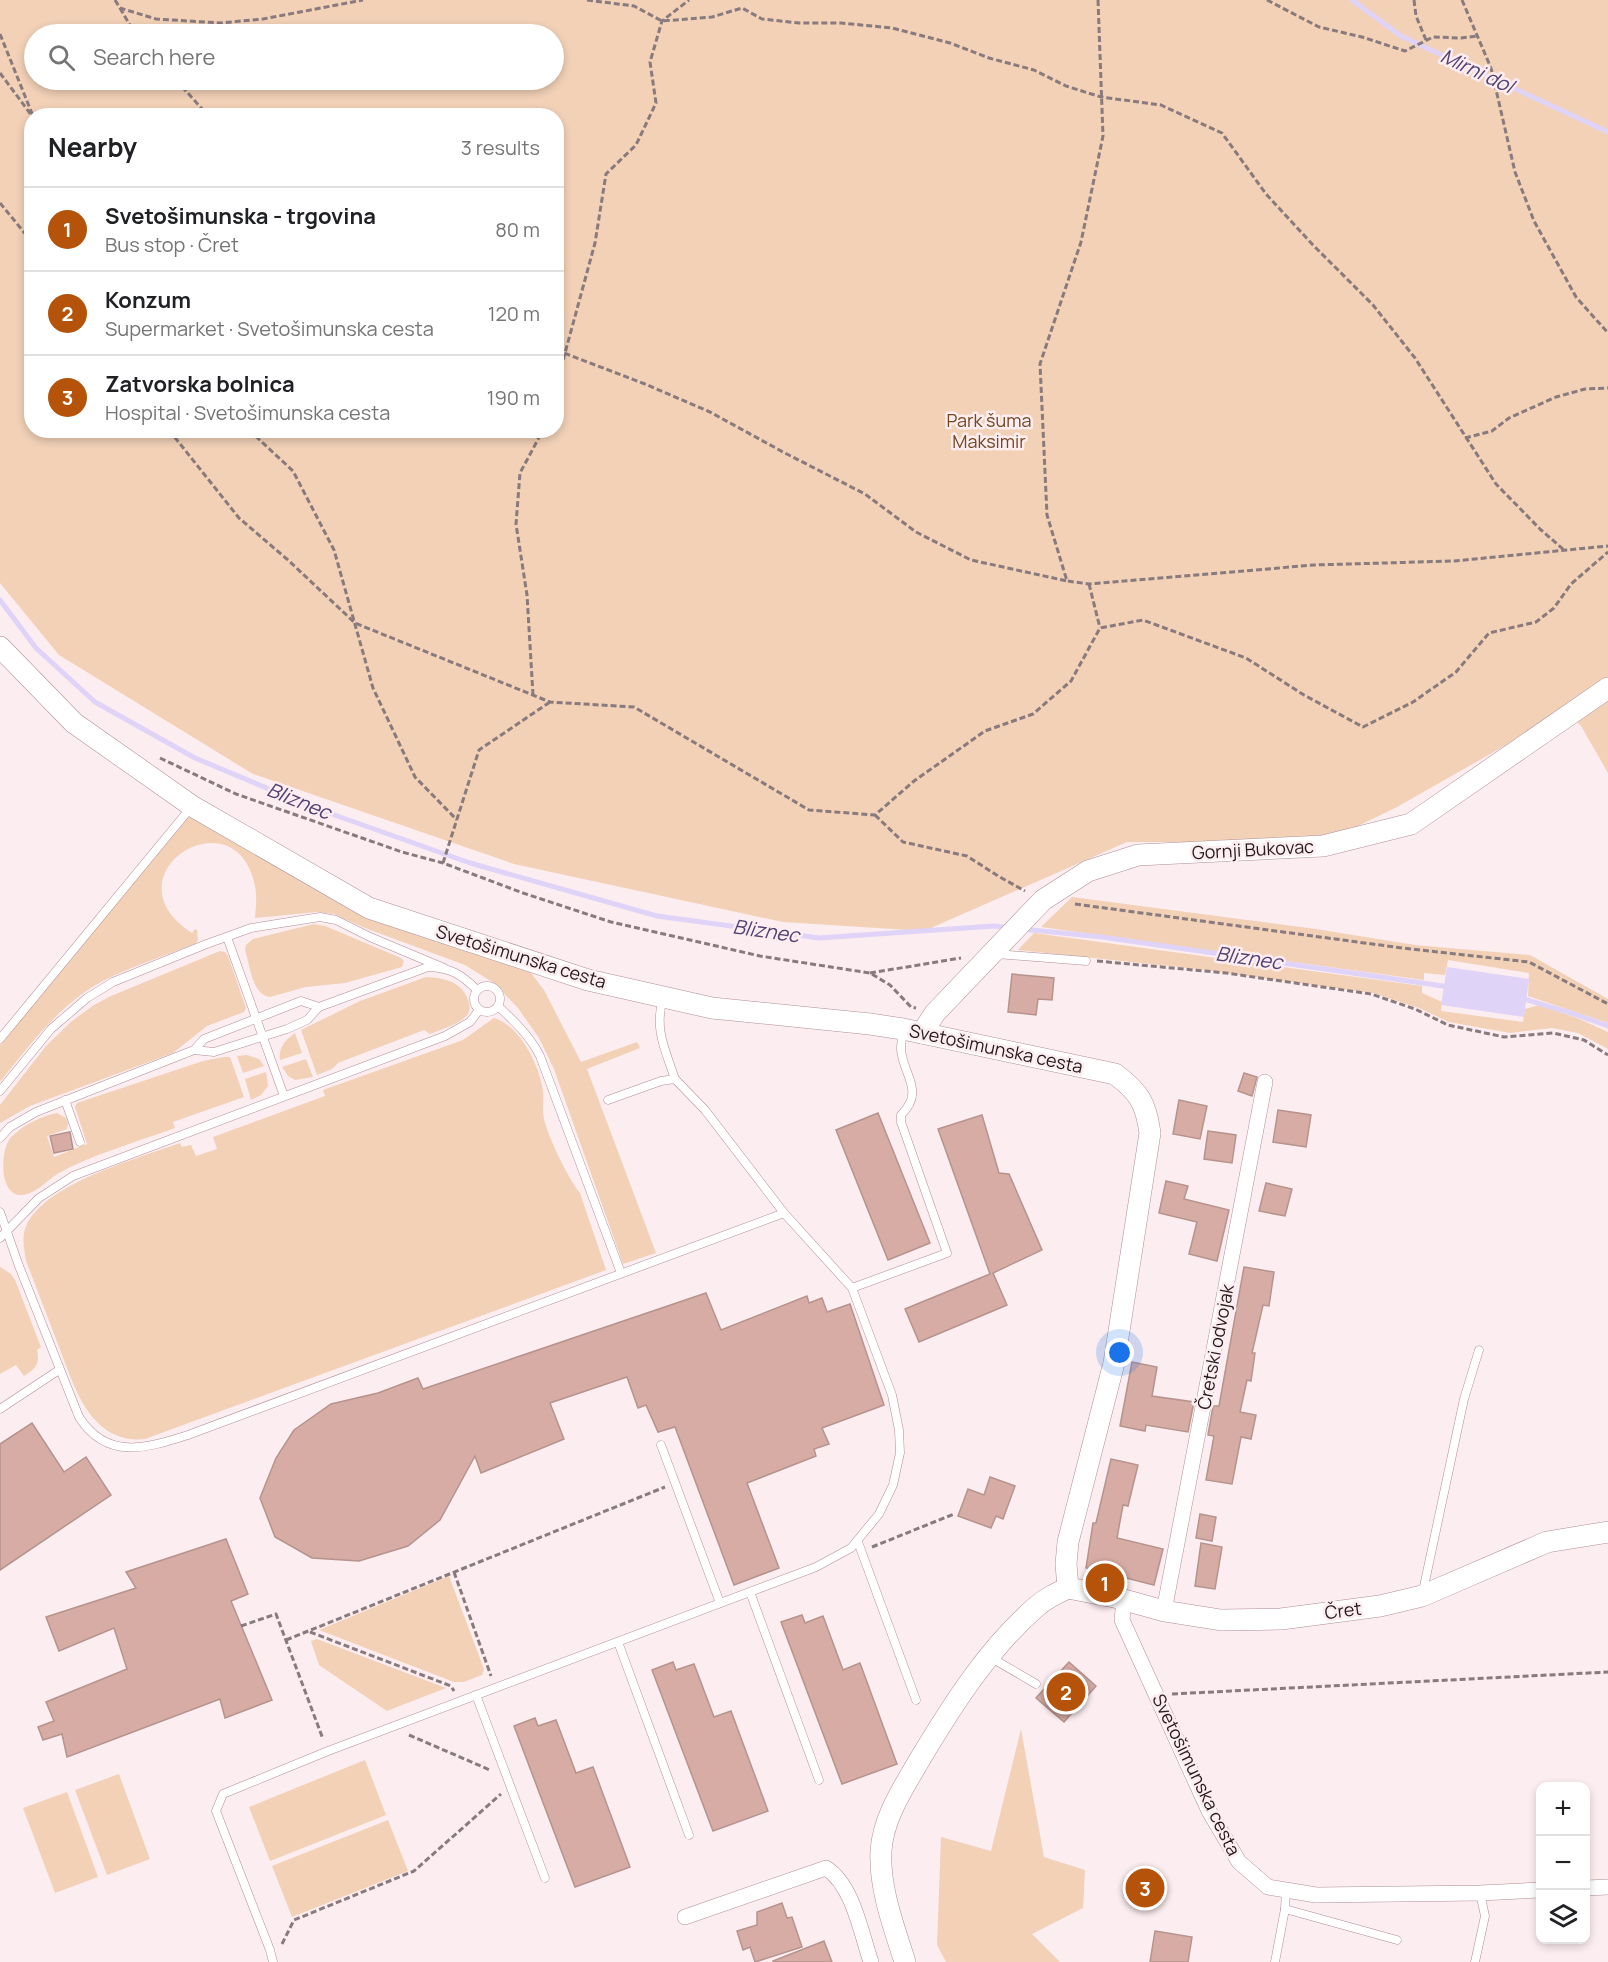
<!DOCTYPE html>
<html lang="en">
<head>
<meta charset="utf-8">
<style>
  :root { --surface:#fff; --page:#f6f6f6; --text:#202124; --muted:#757577; --line:#e0e0e0; --accent:#b45309 }
  body { margin:0; font-family:Manrope,sans-serif; background:var(--page); color:var(--text) }
  .controls { position:absolute; right:18px; bottom:18px; display:grid; overflow:hidden; border-radius:12px; box-shadow:0 3px 9px #0003 }
  .controls button { width:54px; height:54px; display:grid; place-items:center; padding:0; border:0; border-bottom:2px solid var(--line); background:var(--surface); color:var(--text); font:30px sans-serif }
  .you { position:absolute; left:1120px; top:1353px; width:21px; height:21px; margin:-15px; border:4px solid #fff; border-radius:50%; background:#1a73e8; box-shadow:0 0 0 9px #1a73e833 }
  .badge { display:grid; place-items:center; width:39px; height:39px; border-radius:50%; background:var(--accent); color:#fff; font-size:20px; font-weight:700 }
  .pin { position:absolute; translate:-50% -50%; border:3px solid #fff; box-shadow:0 2px 6px #0006 }
  .list { margin:0; padding:0; list-style:none }
  h2 { display:flex; justify-content:space-between; align-items:center; height:78px; margin:0; padding:0 24px; font-size:26px }
  h2 small { font-size:20px; font-weight:400; color:var(--muted) }
  .list li { display:grid; grid-template-columns:39px 1fr auto; gap:18px; align-items:center; box-sizing:border-box; height:84px; padding:0 24px; border-top:2px solid var(--line) }
  .list b { display:block; font-size:22px; white-space:nowrap }
  .list p { margin:0; font-size:20px; white-space:nowrap; color:var(--muted) }
  .list em { font-size:20px; font-style:normal; color:var(--muted) }
  .icon { flex:none; width:33px; height:33px; fill:none; stroke:currentColor; stroke-width:2; stroke-linecap:round; stroke-linejoin:round }
  .map { position:relative; flex:none; width:1608px; height:1962px; overflow:hidden }
  .search { position:absolute; background:var(--surface); box-shadow:0 3px 9px #0003; left:24px; top:24px; width:540px; height:66px; display:flex; align-items:center; gap:15px; box-sizing:border-box; padding:0 21px; border-radius:33px; color:var(--muted); font-size:22px }
  .panel { position:absolute; background:var(--surface); box-shadow:0 3px 9px #0003; left:24px; top:108px; width:540px; height:330px; border-radius:24px }
  .map>svg:first-child { display:block }
  .green { fill:#f2d1b7; fill-rule:evenodd }
  .water { fill:#dfd3f8 }
  .lines { fill:none; stroke-linecap:round; stroke-linejoin:round }
  .stream { stroke:#dfd3f8; stroke-width:5 }
  .building { fill:#d7aca4; stroke:#b6938d; stroke-width:1.5 }
  .lane-casing { stroke:#b08e97; stroke-width:9 }
  .street-casing { stroke:#b08e97; stroke-width:16 }
  .secondary-casing { stroke:#b08e97; stroke-width:22 }
  .path { stroke:#887a7d; stroke-width:3; stroke-dasharray:6 3; stroke-linecap:butt }
  .lane { stroke:#fff; stroke-width:8 }
  .street { stroke:#fff; stroke-width:15 }
  .secondary { stroke:#fff; stroke-width:21 }
  .labels { text-anchor:middle; stroke-width:5; stroke-linejoin:round; paint-order:stroke }
  .park-label { font-size:18px; fill:#75471f; stroke:#fcedf0 }
  .street-label { font-size:18px; fill:#281b1f; stroke:#fcedf0 }
  .water-label { font-size:20px; font-style:italic; fill:#544273; stroke:#fcedf0 }
</style>
</head>
<body>
<div class="map">
<svg width="1608" height="1962" viewBox="0 0 1608 1962">
  <rect width="100%" height="100%" fill="#fcedf0"/>
  <g class="green">
    <path d="M0,0h1608v773l-27,-47 -15,-15 -169,96 -72,35h-198l-203,89 -141,-9 -269,-58 -261,-90 -194,-119 -59,-72zM34,34h520v46h-520zM32,116h524v314h-524z"/>
    <path d="M188,814l224,113 119,46 13,17 37,72 56,-20 3,6 -53,21 69,184 -33,11 -69,-195 -15,-31 -21,-30 -24,-25 -29,-18 -100,-37 -31,-14 -17,-2 -62,6c1,-10 2,-22 0,-32 -19,-95 -152,-11 -63,47l3,-4 2,1 1,10 -3,4c-27,10 -55,20 -82,32 -49,22 -80,65 -113,106v-37z"/>
    <path d="M1072,897l244,32 99,16 115,10 78,44v24l-80,-27 1,-23 -81,-13 -3,15 -21,-2v7l-383,-53z"/>
    <path d="M314,924l11,2 76,32 3,3 -2,6 -57,16 -39,4 -36,10c-18,-2 -20,-32 -25,-47l1,-5 7,-6z"/>
    <path d="M1034,933l388,53v7l20,9 -1,9 82,11 2,-13 14,-4 38,13 31,14v17l-30,-16 -26,-5 -42,5 -61,-11 -30,-14 -46,-15 -176,-24 -179,-19z"/>
    <path d="M220,951l5,1 3,4 18,52 -2,4 -37,14 -34,27 -143,53 -30,17v-18l46,-59 26,-25 22,-16 17,-9z"/>
    <path d="M426,977c17,1 36,4 42,23 2,5 2,10 0,14 -7,10 -26,15 -38,20l-6,-4 -86,33 -6,6 -15,6 -16,-45 59,-29z"/>
    <path d="M494,1018c26,7 46,49 49,73 1,9 -1,19 1,28 4,18 24,59 36,74l26,77 -461,169c-18,2 -33,-3 -46,-15 -21,-20 -30,-52 -40,-77 -11,-29 -22,-58 -33,-86 -2,-13 -5,-25 1,-37 20,-41 112,-66 153,-81l2,4 9,-2 5,11 21,-7 -4,-12 112,-41 -2,-6 140,-50z"/>
    <path d="M295,1033l7,20 -22,7c-2,-12 5,-20 15,-27z"/>
    <path d="M247,1055l12,4 5,7 -21,7 -6,-17z"/>
    <path d="M224,1057h6l14,40 -71,25 2,6c-36,13 -84,27 -116,45 -12,7 -25,23 -39,22 -20,-1 -20,-40 -11,-55 10,-13 32,-24 48,-27l9,5 2,5 -1,6 -20,7 7,21 33,-13 -12,-37 2,-4 126,-42z"/>
    <path d="M306,1059l7,18 -18,3 -7,-4 -6,-9z"/>
    <path d="M266,1072l2,14 -7,9 -10,5 -6,-21z"/>
    <path d="M0,1267l11,7 4,6 26,67 -4,3c3,14 -1,18 -13,26l-8,-11 -16,9z"/>
    <path d="M449,1576l35,93 -2,6 -18,7h-10l-135,-52z"/>
    <path d="M317,1639l129,49 -59,23 -68,-46 -8,-24z"/>
    <path d="M1021,1729l23,128 41,13 -2,38 -51,26 28,28h-114l-9,-17 4,-108 50,14z"/>
    <path d="M365,1760l21,55 -116,46 -21,-54z"/>
    <path d="M119,1774l31,85 -43,16 -32,-85z"/>
    <path d="M67,1792l31,85 -43,16 -32,-85z"/>
    <path d="M388,1820l20,51 -116,46 -20,-51z"/>
  </g>
  <path class="water" d="M1447,967l82,12 -5,38 -83,-12z"/>
  <g class="lines">
    <g class="stream">
      <path d="M1352,0l49,36 207,96"/>
      <path d="M0,600l36,48 59,54 100,56 117,49 158,56 187,53 162,22 175,-12 16,2"/>
      <path d="M1022,929l80,8 348,50"/>
      <path d="M1521,998l53,16 34,12"/>
    </g>
  </g>
  <g class="building">
    <path d="M1012,974l42,4 -2,22 -14,-1 -2,16 -28,-3z"/>
    <path d="M1244,1073l13,4 -5,19 -14,-5z"/>
    <path d="M1179,1100l28,6 -7,33 -27,-5z"/>
    <path d="M1278,1110l33,5 -5,32 -33,-5z"/>
    <path d="M878,1113l52,130 -42,17 -52,-130z"/>
    <path d="M982,1115l17,58 10,1 33,76 -49,23 14,32 -88,37 -14,-33 85,-35 -52,-145z"/>
    <path d="M1208,1131l28,4 -4,28 -28,-4z"/>
    <path d="M70,1132l3,17 -19,4 -4,-17z"/>
    <path d="M1166,1181l22,5 -4,13 45,11 -12,51 -28,-7 8,-32 -38,-9z"/>
    <path d="M1266,1183l26,6 -7,27 -26,-5z"/>
    <path d="M1244,1267l30,5 -5,34 -6,-1 -11,48h3l-4,28 -4,-1 -7,32 16,3 -5,24 -10,-2 -9,47 -26,-4 8,-44 -6,-1 5,-29h6z"/>
    <path d="M706,1293l15,37 86,-34 2,7 13,-5 5,14 23,-8 34,101 -62,23 7,16 -15,5 2,7 -69,27 32,85 -45,17 -59,-158 -17,5 -12,-27 -8,3 -11,-31 -77,26 14,36 -83,34 -6,-17 -35,64 -32,26 -49,15 -47,-3 -37,-21 -15,-39 16,-40 18,-28 37,-26 47,-11 40,-15 5,11z"/>
    <path d="M1132,1362l25,5 -5,29 42,6 -6,30 -42,-7 -1,6 -25,-5z"/>
    <path d="M32,1423l32,49 22,-15 25,38 -111,75v-126z"/>
    <path d="M1111,1459l27,6 -10,41 -5,-1 -6,33 46,11 -9,36 -32,-8v-3l-36,-6 7,-45h3z"/>
    <path d="M990,1477l25,9 -12,33 -7,-3 -5,12 -33,-12 10,-27 16,6z"/>
    <path d="M1200,1514l16,3 -4,24 -16,-3z"/>
    <path d="M226,1539l22,55 -17,7 41,99 -47,18 -5,-19 -153,58 -5,-23 -19,6 -5,-13 16,-6 -8,-19 81,-33 -13,-41 -55,23 -13,-34 90,-29 -10,-16z"/>
    <path d="M1201,1543l21,4 -7,42 -20,-3z"/>
    <path d="M802,1615l3,8 18,-7 20,54 17,-7 37,101 -55,20 -61,-162z"/>
    <path d="M673,1662l3,8 18,-6 20,53 17,-6 37,100 -55,20 -61,-161z"/>
    <path d="M1069,1662l27,24 -32,36 -28,-24z"/>
    <path d="M535,1718l3,8 18,-6 20,53 17,-6 37,100 -55,20 -61,-161z"/>
    <path d="M782,1903l5,15 5,-1 10,30 -47,15 -5,-15 -7,3 -6,-19 20,-6v-13z"/>
    <path d="M1155,1931l37,6 -4,25h-38z"/>
    <path d="M824,1941l8,21h-59v-1z"/>
  </g>
  <g class="lines">
    <defs>
      <g id="lane">
        <path d="M227,937l57,159"/>
        <path d="M997,954l89,7"/>
        <circle cx="487" cy="999" r="13"/>
        <path d="M663,998c-9,31 2,51 12,81"/>
        <path d="M498,1006c16,15 32,30 42,50l81,217"/>
        <path d="M0,1039l192,-233"/>
        <path d="M194,1050l20,2 73,-23 20,-9 12,-13 109,-40c23,1 33,7 49,23"/>
        <path d="M0,1091l51,-62 36,-31 26,-16 91,-37 47,-17 69,-11 16,3 34,17 74,31"/>
        <path d="M65,1100l15,42"/>
        <path d="M608,1100l53,-19 14,-2 30,31 79,103"/>
        <path d="M0,1138l10,-11 26,-15 158,-62 10,-11 97,-38 18,6"/>
        <path d="M0,1212l19,54 60,151c28,44 68,31 109,18l596,-222 68,75 40,107 7,35 1,23 -7,32 -14,29 -28,34 -35,19 -488,184 -105,43 -7,17 54,139 3,12"/>
        <path d="M0,1238l39,-40 34,-22 372,-140 25,-14 9,-12"/>
        <path d="M852,1288l95,-35 -46,-131v-7c24,-24 3,-38 0,-65 0,-6 1,-13 2,-19"/>
        <path d="M0,1409l59,-39"/>
        <path d="M661,1445l59,158"/>
        <path d="M858,1542l58,158"/>
        <path d="M1423,1591l41,-192 15,-49"/>
        <path d="M750,1592l69,188"/>
        <path d="M618,1642l71,193"/>
        <path d="M990,1657l46,27"/>
        <path d="M476,1695l69,183"/>
        <path d="M1286,1890l-1,19 112,31"/>
        <path d="M1275,1962l10,-53"/>
        <path d="M1475,1962l10,-46 -5,-23"/>
      </g>
      <g id="street">
        <path d="M1124,1600l-2,20 87,191 30,51 29,25 48,8 164,-2 60,-3"/>
        <path d="M1164,1611l101,-529"/>
        <path d="M1586,1888l22,-1"/>
        <path d="M685,1917l141,-49c27,17 35,65 45,94"/>
      </g>
      <g id="secondary">
        <path d="M0,647l74,76 118,83 177,102 219,72 124,28 158,16 33,5 212,45c24,18 31,29 35,59l-36,230 -46,179 -2,22 2,24"/>
        <path d="M922,1033l13,-20 108,-113 45,-29 50,-16 185,-9 88,-22 197,-136"/>
        <path d="M1068,1588l46,9 50,14 57,9 60,-1 99,-13 42,-10 125,-54 61,-10"/>
        <path d="M905,1962c-11,-35 -26,-74 -24,-111 2,-34 23,-64 39,-92 33,-55 68,-110 116,-152 10,-9 21,-14 32,-19"/>
      </g>
    </defs>
    <use href="#lane" class="lane-casing"/>
    <use href="#street" class="street-casing"/>
    <use href="#secondary" class="secondary-casing"/>
    <g class="path">
      <path d="M115,0l5,8 36,11 64,4 43,-4 100,-19"/>
      <path d="M587,0l47,6 28,15 50,-4 30,-9 20,11 37,4h42l51,5 58,15 39,15 45,12 32,16 35,11 60,8 61,28 44,61 47,51 60,60 42,53 81,126 44,45 24,21"/>
      <path d="M1098,0l5,136 -22,106 -41,122 7,151 20,66 22,3 225,-19 140,-4 154,-15"/>
      <path d="M1267,0l52,27 43,10 43,14 28,-14 28,1 17,-2"/>
      <path d="M1414,0l2,16 10,24"/>
      <path d="M1462,0l29,68 24,104 19,49 42,76 32,36"/>
      <path d="M120,8l15,26"/>
      <path d="M0,34l33,82"/>
      <path d="M0,73l32,43"/>
      <path d="M176,80l28,31 2,5"/>
      <path d="M0,203l32,39"/>
      <path d="M556,350l89,34 65,28 73,40 82,42 51,38 55,28 96,21"/>
      <path d="M556,386l39,-143 11,-69 30,-29 20,-42 -6,-41 12,-41 27,-21"/>
      <path d="M169,430l70,88 49,42 67,63 195,79 84,5 175,103 66,5 39,-34 71,-50 48,-17 38,-33 29,-53 43,-8 103,38 58,37 59,32 50,-25 43,-30 33,-39 47,-11 18,-14 17,-24 37,-32"/>
      <path d="M249,430l44,41 41,79 39,138 42,89 42,43"/>
      <path d="M1465,438l27,-7 17,-13 47,-21 29,-8 23,-1"/>
      <path d="M1089,584l11,44"/>
      <path d="M533,695l-6,-100 -11,-71 4,-51 23,-43"/>
      <path d="M160,758l76,36 166,58 41,11 80,30 88,29 149,34 110,17 20,12 21,22 5,1"/>
      <path d="M875,815l28,27 64,14 31,20 27,15"/>
      <path d="M443,863l36,-113 71,-48"/>
      <path d="M1075,904l327,44 127,14 79,42"/>
      <path d="M1097,961l129,12 145,21 44,15 33,16 56,12 49,-4 31,7 24,15"/>
      <path d="M870,973l91,-15"/>
      <path d="M872,1547l82,-33"/>
      <path d="M454,1572l37,104"/>
      <path d="M241,1626l35,-12 47,125"/>
      <path d="M310,1632l141,54 3,5"/>
      <path d="M286,1640l379,-153"/>
      <path d="M1172,1694l436,-22"/>
      <path d="M409,1735l81,35"/>
      <path d="M282,1944l12,-24 120,-49 87,-77"/>
    </g>
    <use href="#lane" class="lane"/>
    <use href="#street" class="street"/>
    <use href="#secondary" class="secondary"/>
  </g>
  <g class="labels">
    <g class="park-label">
      <text x="989" y="427">Park šuma<tspan x="989" dy="21">Maksimir</tspan></text>
    </g>
    <g class="street-label">
      <text transform="translate(1253 850) rotate(-3)" y="6">Gornji Bukovac</text>
      <text transform="translate(521 957) rotate(17)" y="6">Svetošimunska cesta</text>
      <text transform="translate(996 1049) rotate(12)" y="6">Svetošimunska cesta</text>
      <text transform="translate(1216 1347) rotate(-79)" y="6">Čretski odvojak</text>
      <text transform="translate(1343 1611) rotate(-7)" y="6">Čret</text>
      <text transform="translate(1196 1775) rotate(64)" y="6">Svetošimunska cesta</text>
    </g>
    <g class="water-label">
      <text transform="translate(1477 71) rotate(25)" y="7">Mirni dol</text>
      <text transform="translate(299 801) rotate(22)" y="7">Bliznec</text>
      <text transform="translate(766 931) rotate(8)" y="7">Bliznec</text>
      <text transform="translate(1249 958) rotate(8)" y="7">Bliznec</text>
    </g>
  </g>
</svg>
<div class="controls">
<button>+</button>
<button>−</button>
<button><svg class="icon" aria-label="layers" viewBox="0 0 24 24"><path d="M12 4l9 5-9 5-9-5zM3 14l9 5 9-5"/></svg></button>
</div>
<div class="you"></div>
<div class="pin badge" style="left:1105px;top:1583px">1</div>
<div class="pin badge" style="left:1066px;top:1692px">2</div>
<div class="pin badge" style="left:1145px;top:1888px">3</div>
<div class="search"><svg class="icon" aria-label="search" viewBox="0 0 24 24"><circle cx="10" cy="10" r="6"/><path d="M15 15l6 6"/></svg>Search here</div>
<section class="panel">
<h2>Nearby<small>3 results</small></h2>
<ul class="list">
<li><span class="badge">1</span><div><b>Svetošimunska - trgovina</b><p>Bus stop · Čret</p></div><em>80 m</em></li>
<li><span class="badge">2</span><div><b>Konzum</b><p>Supermarket · Svetošimunska cesta</p></div><em>120 m</em></li>
<li><span class="badge">3</span><div><b>Zatvorska bolnica</b><p>Hospital · Svetošimunska cesta</p></div><em>190 m</em></li>
</ul>
</section>
</div>
</body>
</html>
